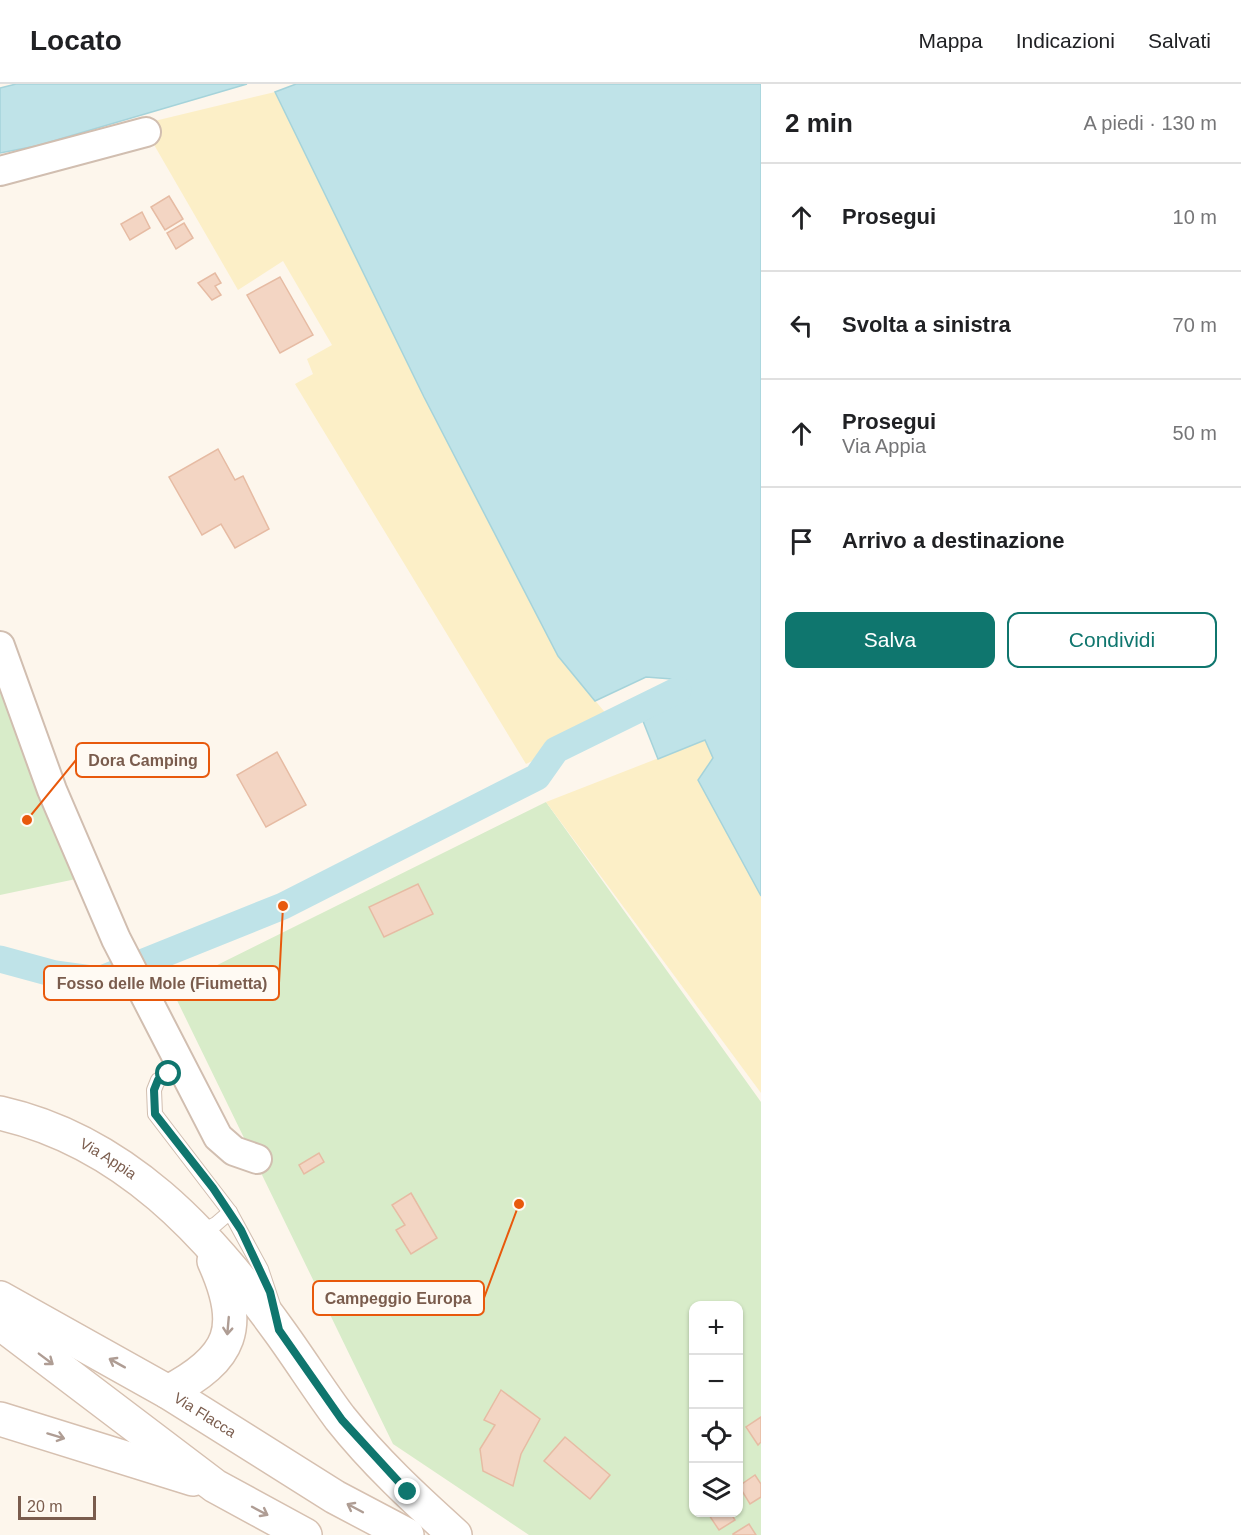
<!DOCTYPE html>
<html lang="it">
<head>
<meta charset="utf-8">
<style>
  :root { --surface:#fff; --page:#f2f2f2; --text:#202124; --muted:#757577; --line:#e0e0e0; --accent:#0f766e }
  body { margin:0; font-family:Arial,sans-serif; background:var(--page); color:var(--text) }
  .controls { position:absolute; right:18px; bottom:18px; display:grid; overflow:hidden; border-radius:12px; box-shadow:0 2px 4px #0004 }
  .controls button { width:54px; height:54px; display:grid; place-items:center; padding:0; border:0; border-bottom:2px solid var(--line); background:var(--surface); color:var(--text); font:30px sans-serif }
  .scale { position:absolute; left:18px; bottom:15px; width:78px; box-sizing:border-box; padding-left:6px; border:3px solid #7a5c4d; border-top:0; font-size:16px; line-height:21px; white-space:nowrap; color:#7a5c4d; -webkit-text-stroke:4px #fffaf3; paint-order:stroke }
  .stop { position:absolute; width:18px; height:18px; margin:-14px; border:4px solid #0f766e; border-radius:50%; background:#fff }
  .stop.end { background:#0f766e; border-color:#fff; box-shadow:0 2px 6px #0008 }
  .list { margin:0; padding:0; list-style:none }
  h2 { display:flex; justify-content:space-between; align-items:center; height:78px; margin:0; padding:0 24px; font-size:26px }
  h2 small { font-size:20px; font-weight:400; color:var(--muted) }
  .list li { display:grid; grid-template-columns:39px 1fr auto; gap:18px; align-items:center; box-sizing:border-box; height:108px; padding:0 24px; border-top:2px solid var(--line) }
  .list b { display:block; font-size:22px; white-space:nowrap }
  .list p { margin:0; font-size:20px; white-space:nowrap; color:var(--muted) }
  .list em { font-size:20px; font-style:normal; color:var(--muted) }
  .actions { display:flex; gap:12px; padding:18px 24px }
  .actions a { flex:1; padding:14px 0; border:2px solid var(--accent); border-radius:12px; text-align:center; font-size:21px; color:var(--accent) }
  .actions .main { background:var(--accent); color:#fff }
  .icon { flex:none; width:33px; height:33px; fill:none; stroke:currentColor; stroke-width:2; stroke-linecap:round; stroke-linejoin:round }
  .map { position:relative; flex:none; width:761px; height:1451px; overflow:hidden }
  header { display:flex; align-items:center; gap:36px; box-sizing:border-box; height:84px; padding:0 30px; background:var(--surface); border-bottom:2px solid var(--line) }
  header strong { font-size:28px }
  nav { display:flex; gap:33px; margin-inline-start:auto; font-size:21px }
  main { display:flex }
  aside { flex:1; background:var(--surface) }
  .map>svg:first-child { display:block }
  .green { fill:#d8ecc9; fill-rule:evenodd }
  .sand { fill:#fcefc7 }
  .water { fill:#bfe3e8; stroke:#a5d3da; stroke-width:1.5 }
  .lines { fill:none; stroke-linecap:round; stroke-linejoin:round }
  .canal { stroke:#bfe3e8; stroke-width:27 }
  .building { fill:#f3d5c3; stroke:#e6bba3; stroke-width:1.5 }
  .lane-casing { stroke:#d1beb0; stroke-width:16 }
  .street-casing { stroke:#d1beb0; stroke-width:32 }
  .secondary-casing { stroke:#d6c0b0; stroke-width:36 }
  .lane { stroke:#fff; stroke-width:14 }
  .street { stroke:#fff; stroke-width:28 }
  .secondary { stroke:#fff; stroke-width:33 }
  .oneway { stroke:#af9d94 }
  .route { stroke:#0f766e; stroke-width:8 }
  .labels { text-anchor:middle; stroke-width:4.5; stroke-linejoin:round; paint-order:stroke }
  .street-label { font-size:15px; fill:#7a5c4d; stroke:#fffaf3 }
  .leader { fill:none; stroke:#e8590c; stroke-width:2 }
  .callout-dot { fill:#e8590c; stroke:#fffaf3; stroke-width:2 }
  .callout { fill:#fffaf3; stroke:#e8590c; stroke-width:2 }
  .callout-label { font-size:16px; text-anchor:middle; font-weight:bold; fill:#7a5c4d }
</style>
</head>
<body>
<header>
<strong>Locato</strong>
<nav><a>Mappa</a><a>Indicazioni</a><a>Salvati</a></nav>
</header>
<main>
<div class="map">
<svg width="761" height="1451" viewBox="0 0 761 1451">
  <rect width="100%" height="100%" fill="#fdf6ec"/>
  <g class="green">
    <path d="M0,602l76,193 -76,16z"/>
    <path d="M546,718l215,300v433h-232l-136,-91 -222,-456zM694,1222h44v206h-44z"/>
  </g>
  <g class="sand">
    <path d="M275,8l149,305 134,259 55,66 -87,42 -231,-380 18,-10 -6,-15 25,-14 -49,-84 -45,29 -96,-166z"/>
    <path d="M705,656l8,18 -15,22 63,116v197l-215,-291z"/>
  </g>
  <g class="water">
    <path d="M16,0h231l-211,62 -36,7v-65z"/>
    <path d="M296,0h465v812l-63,-116 15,-22 -8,-18 -47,19 -15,-38 41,-22 -12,-20 -26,-2 -51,24 -37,-45 -134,-259 -149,-305z"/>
  </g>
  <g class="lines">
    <path class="canal" d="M0,875l55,15 44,6 184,-74 254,-129 19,-27 122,-60"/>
  </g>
  <g class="building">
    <path d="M169,112l14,23 -18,11 -14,-23z"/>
    <path d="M142,128l8,16 -20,12 -9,-16z"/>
    <path d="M184,139l9,15 -17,11 -9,-16z"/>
    <path d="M215,189l6,10 -6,3 6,9 -9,5 -14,-17z"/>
    <path d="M280,193l33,58 -33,18 -33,-58z"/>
    <path d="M218,365l17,31 8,-4 26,53 -34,19 -14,-24 -19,11 -33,-58z"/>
    <path d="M277,668l29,53 -40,22 -29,-52z"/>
    <path d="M418,800l15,30 -49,23 -15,-30z"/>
    <path d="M319,1069l5,9 -20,12 -5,-9z"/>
    <path d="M411,1109l26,45 -26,16 -15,-24 9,-5 -13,-20z"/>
    <path d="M501,1306l39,29 -19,35 -8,32 -30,-15 -3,-22 15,-24 -11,-5z"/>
    <path d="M761,1333v25l-3,3 -12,-18z"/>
    <path d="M565,1353l45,38 -20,24 -46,-38z"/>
    <path d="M755,1391l6,9v13l-11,7 -11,-18z"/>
    <path d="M707,1428h23l5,8 -16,10z"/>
    <path d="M749,1440l7,11h-23v-1z"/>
  </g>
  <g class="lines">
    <defs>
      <g id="lane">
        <path d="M182,987l-24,9 -4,10 1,24 75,98"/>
        <path d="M201,1148l15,-8 14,-12 31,57 12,36"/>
      </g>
      <g id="street">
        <path d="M0,87l146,-39"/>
        <path d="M0,562l52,144 64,149 102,198 16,14 23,8"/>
      </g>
      <g id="secondary">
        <path id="s1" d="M0,1029c124,28 209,120 280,219 21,29 39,58 60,86 34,43 74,80 115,117"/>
        <path id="s2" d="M0,1214l168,94 167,105 72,38"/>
        <path d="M0,1239l215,163 90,49"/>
        <path d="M168,1308c65,-34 76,-65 46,-131"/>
        <path d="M0,1335l193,60"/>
      </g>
    </defs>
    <use href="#lane" class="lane-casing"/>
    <use href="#street" class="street-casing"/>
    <use href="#secondary" class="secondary-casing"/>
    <use href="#lane" class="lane"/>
    <use href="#street" class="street"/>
    <use href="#secondary" class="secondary"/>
  </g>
  <defs><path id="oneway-shaft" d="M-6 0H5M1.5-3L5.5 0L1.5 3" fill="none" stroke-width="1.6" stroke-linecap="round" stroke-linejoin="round" transform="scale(1.5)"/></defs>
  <g class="oneway">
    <use href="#oneway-shaft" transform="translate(228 1242) rotate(95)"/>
    <use href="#oneway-shaft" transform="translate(46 1275) rotate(37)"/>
    <use href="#oneway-shaft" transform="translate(117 1279) rotate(-151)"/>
    <use href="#oneway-shaft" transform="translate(56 1352) rotate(17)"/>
    <use href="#oneway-shaft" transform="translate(355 1424) rotate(-152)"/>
    <use href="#oneway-shaft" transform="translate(260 1427) rotate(28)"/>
  </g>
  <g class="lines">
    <path class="route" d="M169,990l-11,6 -4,10 1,24 58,74 28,42 29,62 9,38 63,90 66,72"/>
  </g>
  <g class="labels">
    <g class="street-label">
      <text dy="5" stroke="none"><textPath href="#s1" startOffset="118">Via Appia</textPath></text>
      <text dy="5" stroke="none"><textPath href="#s2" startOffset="236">Via Flacca</textPath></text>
    </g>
  </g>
  <path class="leader" d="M27 736L76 676M283 822L279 899M519 1120L484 1214"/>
  <g class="callout-dot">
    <circle cx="27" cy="736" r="6"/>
    <circle cx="283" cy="822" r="6"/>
    <circle cx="519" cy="1120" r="6"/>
  </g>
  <g class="callout">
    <rect x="76" y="659" width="133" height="34" rx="6"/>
    <rect x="44" y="882" width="235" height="34" rx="6"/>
    <rect x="313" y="1197" width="171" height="34" rx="6"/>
  </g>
  <g class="callout-label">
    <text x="143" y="682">Dora Camping</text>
    <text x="162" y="905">Fosso delle Mole (Fiumetta)</text>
    <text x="398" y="1220">Campeggio Europa</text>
  </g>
</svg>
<div class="controls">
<button>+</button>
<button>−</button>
<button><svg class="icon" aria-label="locate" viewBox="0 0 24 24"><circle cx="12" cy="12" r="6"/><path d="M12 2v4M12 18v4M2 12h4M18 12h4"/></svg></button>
<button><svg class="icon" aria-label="layers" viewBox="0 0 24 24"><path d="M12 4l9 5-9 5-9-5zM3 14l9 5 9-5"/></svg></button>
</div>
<div class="scale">20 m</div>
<div class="stop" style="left:169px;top:990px"></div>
<div class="stop end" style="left:408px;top:1408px"></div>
</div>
<aside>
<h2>2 min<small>A piedi · 130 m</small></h2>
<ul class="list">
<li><svg class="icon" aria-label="ahead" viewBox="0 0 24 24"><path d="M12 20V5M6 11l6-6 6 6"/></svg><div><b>Prosegui</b></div><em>10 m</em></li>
<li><svg class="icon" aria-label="left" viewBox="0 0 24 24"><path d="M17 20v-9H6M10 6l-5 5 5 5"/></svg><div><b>Svolta a sinistra</b></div><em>70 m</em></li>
<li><svg class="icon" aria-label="ahead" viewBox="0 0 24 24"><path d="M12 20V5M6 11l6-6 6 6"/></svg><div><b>Prosegui</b><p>Via Appia</p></div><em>50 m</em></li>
<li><svg class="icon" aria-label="arrive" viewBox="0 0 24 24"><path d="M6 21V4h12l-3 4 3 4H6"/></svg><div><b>Arrivo a destinazione</b></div></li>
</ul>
<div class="actions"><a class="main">Salva</a><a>Condividi</a></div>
</aside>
</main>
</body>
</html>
